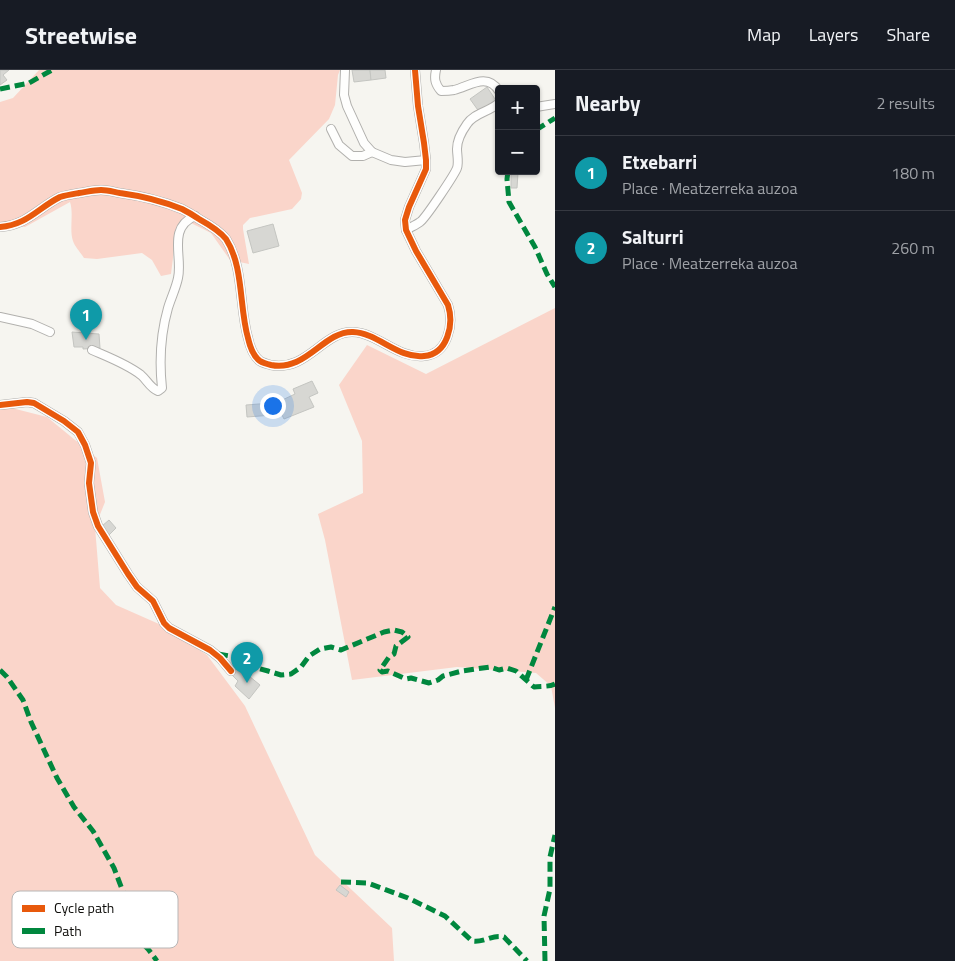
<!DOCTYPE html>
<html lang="en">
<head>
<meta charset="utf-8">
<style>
  :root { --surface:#171b24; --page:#242831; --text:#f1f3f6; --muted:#9ea1a6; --line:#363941; --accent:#afb0b0 }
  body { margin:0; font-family:"Titillium Web",sans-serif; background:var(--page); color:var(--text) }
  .controls { position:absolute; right:15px; top:15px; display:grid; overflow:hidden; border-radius:5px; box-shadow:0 1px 4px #0004 }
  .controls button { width:45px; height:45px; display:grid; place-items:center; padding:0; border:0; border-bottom:1px solid var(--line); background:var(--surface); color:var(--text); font:25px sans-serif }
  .you { position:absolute; left:272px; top:335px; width:18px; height:18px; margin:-12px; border:4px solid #fff; border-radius:50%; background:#1a73e8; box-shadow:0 0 0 8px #1a73e833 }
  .badge { display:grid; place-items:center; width:32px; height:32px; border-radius:50%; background:var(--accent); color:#fff; font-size:16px; font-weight:700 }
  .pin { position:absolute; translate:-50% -41px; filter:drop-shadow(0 1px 2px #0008) }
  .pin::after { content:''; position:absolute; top:26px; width:18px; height:15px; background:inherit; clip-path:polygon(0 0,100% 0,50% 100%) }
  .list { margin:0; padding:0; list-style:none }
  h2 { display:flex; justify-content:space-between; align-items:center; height:65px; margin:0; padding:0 20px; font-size:21px }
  h2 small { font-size:16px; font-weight:400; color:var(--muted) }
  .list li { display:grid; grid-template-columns:32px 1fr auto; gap:15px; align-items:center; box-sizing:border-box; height:75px; padding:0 20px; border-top:1px solid var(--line) }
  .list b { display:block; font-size:19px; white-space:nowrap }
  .list p { margin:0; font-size:16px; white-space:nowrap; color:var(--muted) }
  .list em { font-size:16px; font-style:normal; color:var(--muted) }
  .map { position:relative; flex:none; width:555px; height:891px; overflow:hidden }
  header { display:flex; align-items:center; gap:30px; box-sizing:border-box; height:70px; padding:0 25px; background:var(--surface); border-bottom:1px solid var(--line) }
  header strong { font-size:24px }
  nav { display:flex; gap:28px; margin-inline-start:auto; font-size:18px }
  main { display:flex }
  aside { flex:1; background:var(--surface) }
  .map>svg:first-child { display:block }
  .green { fill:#fad5ca }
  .building { fill:#d7d7d3; stroke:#c4c5c1 }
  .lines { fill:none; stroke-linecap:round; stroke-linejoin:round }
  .minor-casing { stroke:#b1b0ad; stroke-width:10 }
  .minor { stroke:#fefefd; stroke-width:8 }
  .quiet { stroke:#00873e; stroke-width:5; stroke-dasharray:10 5; stroke-linecap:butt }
  .cycleway-casing { stroke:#fff; stroke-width:9 }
  .cycleway { stroke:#e8590c; stroke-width:6 }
  .key { fill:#fff; stroke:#b7b6b6; stroke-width:1 }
  .key-label { font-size:14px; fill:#0e0d0a }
</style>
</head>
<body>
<header>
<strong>Streetwise</strong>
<nav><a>Map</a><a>Layers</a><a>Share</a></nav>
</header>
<main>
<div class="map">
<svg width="555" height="891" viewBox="0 0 555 891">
  <rect width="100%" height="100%" fill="#f6f5f0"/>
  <g class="green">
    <path d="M39,0h301l-2,5 -3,30 -6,14 -40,41 13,33 -1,6 -9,10 -42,9 -7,7v4l6,35 -19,-4 -19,-27 -24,-12 -12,10 -2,27 -2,16 -10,2 -9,-16 -10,-7 -45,6 -13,-1c-3,-5 -9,-11 -11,-17 -4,-12 1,-27 -3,-39l-45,25 -25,-2v-123l13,-4z"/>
    <path d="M555,238v400l-4,-22 -15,-13 -79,-6 -105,13 -27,-140 -7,-26 45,-21 -1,-52 -23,-56 28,-40 59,29z"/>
    <path d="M0,335l47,12 50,41 8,44 -10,25 5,61 16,17 43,19 48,31 38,51 70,149 77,73 2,33h-394z"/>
  </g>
  <g class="building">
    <path d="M0,0h9l-6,5 4,5 -7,5z"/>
    <path d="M352,0h18l1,10 -17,2z"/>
    <path d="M370,0h15l1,8 -15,2z"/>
    <path d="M487,17l10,15 -17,11 -10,-14z"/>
    <path d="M511,102l7,1 -1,15h-6z"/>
    <path d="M273,154l6,22 -26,7 -6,-22z"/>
    <path d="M72,262l27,2 1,14 -17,1v-2h-9z"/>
    <path d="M312,311l6,12 -9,4 5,10 -30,12 -8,-16 19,-9 -2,-5z"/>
    <path d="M272,333l1,12 -26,2 -1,-12z"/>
    <path d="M109,450l7,8 -7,7 -7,-9z"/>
    <path d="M238,597l22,18 -11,14 -14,-13 3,-5 -7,-7z"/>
    <path d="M340,815l9,7 -3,5 -10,-7z"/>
  </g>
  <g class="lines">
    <defs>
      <g id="minor">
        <path d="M345,0l-1,25 3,11 17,37 8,9 19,8 14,2 21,-2"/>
        <path d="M436,0c-2,9 -1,14 5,21 4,0 8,0 13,-1 16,-4 33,-18 45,1"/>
        <path d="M536,37l19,-3"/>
        <path d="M331,59l8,16 13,11h11l9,-4"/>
        <path d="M0,157c27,-2 38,-19 60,-30 6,-2 13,-3 19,-4 7,-1 15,-3 22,-3 7,0 13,2 19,3 22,3 42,8 62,16 6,3 11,6 17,10 9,5 20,11 27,20 18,28 13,68 22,99 2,9 5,18 12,23 3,2 7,3 11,4 36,7 52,-34 82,-33 25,1 45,27 71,24 24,-2 30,-32 24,-51l-32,-54 -10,-21 -1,-10 4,-13 17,-38v-9l-2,-17 -6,-37 -3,-36"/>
        <path d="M406,160c5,-3 10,-5 14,-8 5,-3 35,-48 37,-54 2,-6 0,-13 0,-19 0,-9 5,-18 10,-25 7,-11 22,-12 32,-21"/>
        <path d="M0,247l32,7 18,8"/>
        <path d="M92,280c16,7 35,14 49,25 6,5 9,13 17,16l4,-3c-3,-28 -2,-52 6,-80 3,-10 8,-20 10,-30 5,-21 -11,-50 17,-62"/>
        <path d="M0,335l27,-3 7,1 30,18 14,11 7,13 6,18 -2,20 4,29 5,14 30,48 9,13 16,14 11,22 5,5 41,22 10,8 11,13"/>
      </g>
    </defs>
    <use href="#minor" class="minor-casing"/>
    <use href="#minor" class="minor"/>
    <g class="quiet">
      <path d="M0,19l29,-6 23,-13"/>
      <path d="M536,60l19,-12"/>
      <path d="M508,101l-1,8 2,23 26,45 12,27 8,13"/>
      <path d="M218,584l12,2 20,10 18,5 13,4 10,-1 10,-7 8,-11 11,-7 11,-2 10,3 43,-18 10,-2 8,2 6,5 -12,9 -2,8 -5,3 -9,13 2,2 6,-1 18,8 5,-1 18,5 9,-3 5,-4 19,-5 28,-4 9,3 8,-2 9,3 18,16c7,-1 15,0 21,-3"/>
      <path d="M0,600l7,7 16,23 8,22 26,56 17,29 19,24 21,37 11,29 4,13v12l3,11 16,16 9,12"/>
      <path d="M526,610l29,-73"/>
      <path d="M341,812l27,1 40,15 37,18 27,25c12,2 21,-7 32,-4l23,24"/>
      <path d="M545,891l-1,-45 6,-27v-32l5,-22"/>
    </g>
    <defs>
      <g id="cycleway">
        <path d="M0,157c27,-2 38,-19 60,-30 6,-2 13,-3 19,-4 7,-1 15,-3 22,-3 7,0 13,2 19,3 22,3 42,8 62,16 6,3 11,6 17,10 9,5 20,11 27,20 18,28 13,68 22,99 2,9 5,18 12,23 3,2 7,3 11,4 36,7 52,-34 82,-33 25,1 45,27 71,24 24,-2 30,-32 24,-51l-32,-54 -10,-21 -1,-10 4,-13 17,-38v-9l-2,-17 -6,-37 -3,-36"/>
        <path d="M0,335l27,-3 7,1 30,18 14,11 7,13 6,18 -2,20 4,29 5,14 30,48 9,13 16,14 11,22 5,5 41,22 10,8 11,13"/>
      </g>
    </defs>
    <use href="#cycleway" class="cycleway-casing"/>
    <use href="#cycleway" class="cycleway"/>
  </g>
  <rect x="12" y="821" width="166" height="57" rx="8" class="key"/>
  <rect x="22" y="835" width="23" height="7" fill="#e8590c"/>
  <rect x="22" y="858" width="23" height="6" fill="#00873e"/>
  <g class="key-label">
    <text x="54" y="843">Cycle path</text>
    <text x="54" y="866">Path</text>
  </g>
</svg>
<div class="controls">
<button>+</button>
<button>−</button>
</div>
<div class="you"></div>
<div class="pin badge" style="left:86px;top:270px;background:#0f9aa8">1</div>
<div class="pin badge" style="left:247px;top:613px;background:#0f9aa8">2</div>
</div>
<aside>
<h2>Nearby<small>2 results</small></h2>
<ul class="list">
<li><span class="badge" style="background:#0f9aa8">1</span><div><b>Etxebarri</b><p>Place · Meatzerreka auzoa</p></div><em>180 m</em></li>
<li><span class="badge" style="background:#0f9aa8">2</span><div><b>Salturri</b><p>Place · Meatzerreka auzoa</p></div><em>260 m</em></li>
</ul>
</aside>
</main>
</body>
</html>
